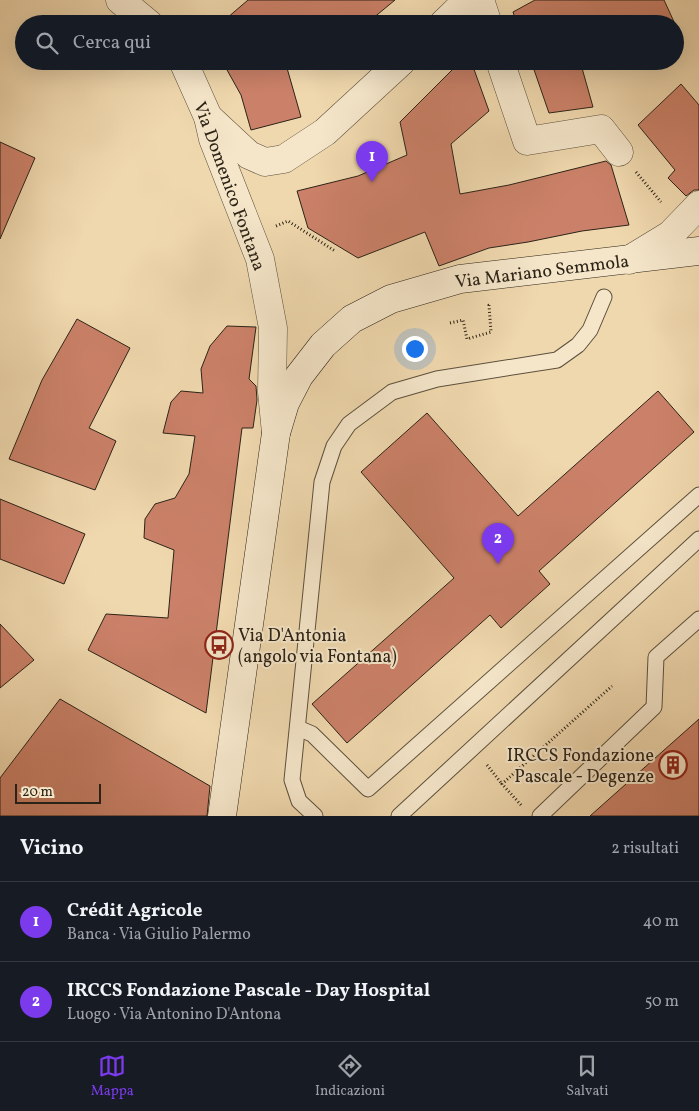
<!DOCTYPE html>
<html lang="it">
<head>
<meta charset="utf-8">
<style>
  :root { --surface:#171b24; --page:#20242c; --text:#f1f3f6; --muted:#9ea1a6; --line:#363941; --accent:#7c3aed }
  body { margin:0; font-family:Vollkorn,serif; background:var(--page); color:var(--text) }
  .scale { position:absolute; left:15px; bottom:12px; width:86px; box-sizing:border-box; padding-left:5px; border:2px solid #2b2317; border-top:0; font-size:14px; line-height:18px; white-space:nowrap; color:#2b2317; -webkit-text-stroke:4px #f5e6ca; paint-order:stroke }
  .you { position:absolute; left:414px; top:348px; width:18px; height:18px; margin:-12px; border:4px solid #fff; border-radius:50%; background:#1a73e8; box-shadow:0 0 0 8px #1a73e833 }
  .badge { display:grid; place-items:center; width:32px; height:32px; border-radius:50%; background:var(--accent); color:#fff; font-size:16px; font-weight:700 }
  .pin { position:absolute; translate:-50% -41px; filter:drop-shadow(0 1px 2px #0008) }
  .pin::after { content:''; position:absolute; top:26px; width:18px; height:15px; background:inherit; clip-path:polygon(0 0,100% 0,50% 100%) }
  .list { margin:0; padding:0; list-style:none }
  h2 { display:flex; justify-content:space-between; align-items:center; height:65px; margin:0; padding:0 20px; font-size:21px }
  h2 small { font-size:16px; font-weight:400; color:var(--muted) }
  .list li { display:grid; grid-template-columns:32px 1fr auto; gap:15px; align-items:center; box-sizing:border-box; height:80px; padding:0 20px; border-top:1px solid var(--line) }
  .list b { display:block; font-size:19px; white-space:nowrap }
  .list p { margin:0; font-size:16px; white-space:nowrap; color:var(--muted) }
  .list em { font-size:16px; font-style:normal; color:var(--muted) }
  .icon { flex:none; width:28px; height:28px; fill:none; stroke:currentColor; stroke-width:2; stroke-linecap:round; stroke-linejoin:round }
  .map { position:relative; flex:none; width:699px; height:816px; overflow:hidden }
  .search { position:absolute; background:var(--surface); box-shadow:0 5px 20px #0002; left:15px; right:15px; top:15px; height:55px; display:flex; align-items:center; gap:12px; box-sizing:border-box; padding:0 18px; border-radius:28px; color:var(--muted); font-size:19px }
  .sheet { height:225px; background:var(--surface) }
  nav { display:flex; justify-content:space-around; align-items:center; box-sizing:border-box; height:70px; border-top:1px solid var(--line); background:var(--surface); font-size:14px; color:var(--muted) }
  nav a { display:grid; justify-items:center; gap:2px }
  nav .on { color:var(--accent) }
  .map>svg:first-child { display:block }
  .building { fill:#cb8169; stroke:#2b2317 }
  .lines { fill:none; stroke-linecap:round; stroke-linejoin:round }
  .lane-casing { stroke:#5c503d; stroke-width:17 }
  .street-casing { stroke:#5c503d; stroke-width:29 }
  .secondary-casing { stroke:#2b2317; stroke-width:29 }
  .path { stroke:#2b2317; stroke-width:3; stroke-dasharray:1 2.5; stroke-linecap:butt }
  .lane { stroke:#f5e6ca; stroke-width:15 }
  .street { stroke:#f5e6ca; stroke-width:28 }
  .secondary { stroke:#f5e6ca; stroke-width:28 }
  .labels { text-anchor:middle; stroke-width:4; stroke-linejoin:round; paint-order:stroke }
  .street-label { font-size:18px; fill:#2b2317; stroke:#f5e6ca }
  .poi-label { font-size:18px; fill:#2b2317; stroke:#f5e6ca; text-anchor:start }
</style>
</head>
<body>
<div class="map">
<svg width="699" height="816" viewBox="0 0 699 816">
  <rect width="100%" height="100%" fill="#f0d8ae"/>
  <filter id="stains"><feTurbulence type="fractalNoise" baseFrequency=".004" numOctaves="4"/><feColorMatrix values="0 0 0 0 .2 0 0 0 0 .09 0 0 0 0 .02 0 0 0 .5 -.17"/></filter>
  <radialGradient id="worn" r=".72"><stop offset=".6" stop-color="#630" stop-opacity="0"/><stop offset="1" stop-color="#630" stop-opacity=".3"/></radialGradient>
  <g class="building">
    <path d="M248,0h147l-29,24h-146z"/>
    <path d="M535,0h129l11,24h-44l-4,-8 -19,8h-91l-4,-12z"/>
    <path d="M222,61h63l16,56 -50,13 -10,-35z"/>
    <path d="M461,61h10l18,50 -38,33 9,50 49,-9 97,-24 5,4 18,60 -47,6 -54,11 -39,6 -50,18 -14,-34 -67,26 -50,-30 -11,-37 61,-15 49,-21 -7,-33z"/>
    <path d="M531,61h49l13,46 -44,6z"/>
    <path d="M681,84l18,21v85h-5l-8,6 -18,-18 7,-8 -37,-45z"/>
    <path d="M0,142l35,16 -35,81z"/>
    <path d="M77,319l53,29 -41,80 27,13 -21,49 -86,-31 33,-79z"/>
    <path d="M227,326l29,1 -7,52 7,7 1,14 -4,28h-11l-36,285 -118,-63 18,-36 62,4 6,-68 -30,-12 1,-19 10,-15 20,-6 14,-24 6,-38 -32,-3 8,-31 10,-11 22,2 -2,-24 9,-23z"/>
    <path d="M658,391l36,41 -155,139 11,13 -49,44 -11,-13 -143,128 -35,-39 142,-126 -93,-106 66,-59 91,103z"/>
    <path d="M0,499l85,35 -21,50 -64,-25z"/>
    <path d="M0,624l34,36 -34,28z"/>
    <path d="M60,699l150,87 -3,30h-207v-38z"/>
    <path d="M699,719v97h-109z"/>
  </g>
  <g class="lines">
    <defs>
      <g id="lane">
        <path d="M298,728l14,6 56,55 331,-294"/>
        <path d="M315,816l-16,-15 -7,-21 30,-298 12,-36 15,-22 43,-32 45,-13 120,-19 21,-15 12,-15 14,-33"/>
        <path d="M399,816l300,-277"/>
        <path d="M540,816l114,-109 2,-50 43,-38"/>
      </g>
      <g id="street">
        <path d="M120,0l29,24"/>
        <path d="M480,0l8,24"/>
        <path d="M443,24l25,-24"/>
        <path d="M183,61l25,56 5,22 47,120 13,69 -1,64 4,41"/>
        <path d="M500,61l27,80 74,-12 18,23"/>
        <path d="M208,117l41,38 16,7 19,-3 41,-27 77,-71"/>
        <path d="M629,260l41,-25 29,-30"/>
      </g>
      <path id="secondary" d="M222,816l54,-383 9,-30 14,-27 24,-31 29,-26 39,-20 69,-20 239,-28"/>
    </defs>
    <use href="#lane" class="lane-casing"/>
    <use href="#street" class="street-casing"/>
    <use href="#secondary" class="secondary-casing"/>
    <g class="path">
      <path d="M636,172l25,30"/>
      <path d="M276,226l12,-5 47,30"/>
      <path d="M450,323l13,-3 4,19 24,-7 -2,-27 2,-1"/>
      <path d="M487,765l15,19"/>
      <path d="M521,805l-19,-21 110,-98"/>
    </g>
    <use href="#lane" class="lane"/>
    <use href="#street" class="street"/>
    <use href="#secondary" class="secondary"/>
  </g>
  <defs>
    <symbol id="bus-ring" viewBox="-11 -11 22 22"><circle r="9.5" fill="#f5e6ca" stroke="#8f2418" stroke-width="1.5"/><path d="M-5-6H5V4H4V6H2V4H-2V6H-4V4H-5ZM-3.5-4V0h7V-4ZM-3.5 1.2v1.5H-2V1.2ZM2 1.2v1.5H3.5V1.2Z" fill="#8f2418"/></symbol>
    <symbol id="building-ring" viewBox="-11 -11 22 22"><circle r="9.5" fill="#f5e6ca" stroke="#8f2418" stroke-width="1.5"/><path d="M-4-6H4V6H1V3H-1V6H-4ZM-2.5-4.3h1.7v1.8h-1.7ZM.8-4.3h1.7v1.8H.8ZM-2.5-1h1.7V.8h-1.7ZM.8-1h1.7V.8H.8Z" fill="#8f2418"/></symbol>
  </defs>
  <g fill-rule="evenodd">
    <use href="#bus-ring" x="203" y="629" width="32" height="32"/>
    <use href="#building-ring" x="657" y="749" width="32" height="32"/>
  </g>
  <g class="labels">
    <g class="street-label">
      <text transform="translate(230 186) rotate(70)" y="6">Via Domenico Fontana</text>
      <text transform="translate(542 271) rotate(-7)" y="6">Via Mariano Semmola</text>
    </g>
    <g class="poi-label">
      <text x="238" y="641">Via D'Antonia<tspan x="238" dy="21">(angolo via Fontana)</tspan></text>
      <text x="654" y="761" text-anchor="end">IRCCS Fondazione<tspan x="654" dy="21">Pascale - Degenze</tspan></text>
    </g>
  </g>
  <rect width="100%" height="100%" filter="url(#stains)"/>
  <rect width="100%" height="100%" fill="url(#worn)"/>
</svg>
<div class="scale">20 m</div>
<div class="you"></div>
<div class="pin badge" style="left:372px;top:182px">1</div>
<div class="pin badge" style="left:498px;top:564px">2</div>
<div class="search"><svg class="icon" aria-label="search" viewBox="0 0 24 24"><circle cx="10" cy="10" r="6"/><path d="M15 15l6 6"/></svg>Cerca qui</div>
</div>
<section class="sheet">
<h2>Vicino<small>2 risultati</small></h2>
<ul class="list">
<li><span class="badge">1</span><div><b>Crédit Agricole</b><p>Banca · Via Giulio Palermo</p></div><em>40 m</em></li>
<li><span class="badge">2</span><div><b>IRCCS Fondazione Pascale - Day Hospital</b><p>Luogo · Via Antonino D'Antona</p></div><em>50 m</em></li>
</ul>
</section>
<nav>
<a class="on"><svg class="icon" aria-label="map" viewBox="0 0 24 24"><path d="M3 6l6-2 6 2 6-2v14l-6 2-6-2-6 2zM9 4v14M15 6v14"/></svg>Mappa</a>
<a><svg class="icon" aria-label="directions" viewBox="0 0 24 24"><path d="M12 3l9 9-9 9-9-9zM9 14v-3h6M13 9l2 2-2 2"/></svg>Indicazioni</a>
<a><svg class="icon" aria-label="saved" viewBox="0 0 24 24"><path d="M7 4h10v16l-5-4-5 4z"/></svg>Salvati</a>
</nav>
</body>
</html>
